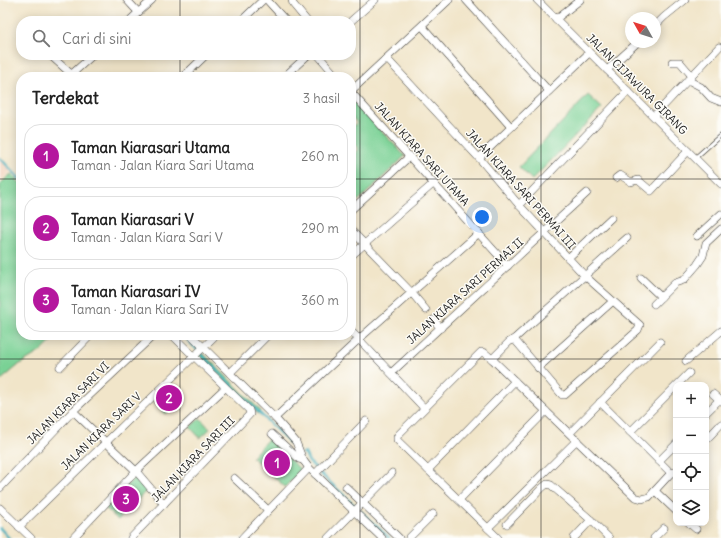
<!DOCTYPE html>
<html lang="id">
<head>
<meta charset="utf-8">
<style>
  :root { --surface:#fff; --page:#f6f6f6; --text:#222; --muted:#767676; --line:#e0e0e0; --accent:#b5179e }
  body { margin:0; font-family:Delius,sans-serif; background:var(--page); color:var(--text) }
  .controls { position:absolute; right:12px; bottom:12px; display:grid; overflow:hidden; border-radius:8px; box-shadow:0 2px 10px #0003 }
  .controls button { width:36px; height:36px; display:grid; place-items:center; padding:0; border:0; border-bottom:1px solid var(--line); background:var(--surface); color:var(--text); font:20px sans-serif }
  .compass { position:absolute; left:625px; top:12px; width:36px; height:36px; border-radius:50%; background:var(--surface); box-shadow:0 2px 10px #0003; rotate:309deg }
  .you { position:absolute; left:482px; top:217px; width:14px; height:14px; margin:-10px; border:3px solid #fff; border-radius:50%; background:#1a73e8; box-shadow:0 0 0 6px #1a73e833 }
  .badge { display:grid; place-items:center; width:26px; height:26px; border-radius:50%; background:var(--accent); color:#fff; font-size:13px; font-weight:700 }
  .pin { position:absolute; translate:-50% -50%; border:2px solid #fff; box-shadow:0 1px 4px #0006 }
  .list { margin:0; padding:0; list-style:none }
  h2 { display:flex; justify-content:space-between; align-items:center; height:52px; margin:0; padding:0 16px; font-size:17px }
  h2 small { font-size:13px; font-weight:400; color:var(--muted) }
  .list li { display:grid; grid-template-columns:26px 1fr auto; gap:12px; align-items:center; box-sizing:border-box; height:64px; margin:0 8px 8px; padding:0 8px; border:1px solid var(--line); border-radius:16px }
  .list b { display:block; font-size:15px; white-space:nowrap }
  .list p { margin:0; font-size:13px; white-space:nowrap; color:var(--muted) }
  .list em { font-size:13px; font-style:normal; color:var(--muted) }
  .icon { flex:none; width:22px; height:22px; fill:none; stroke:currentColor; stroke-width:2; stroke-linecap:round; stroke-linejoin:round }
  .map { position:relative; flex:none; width:721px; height:538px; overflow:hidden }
  .search { position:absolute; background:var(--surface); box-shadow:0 2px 10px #0003; left:16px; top:16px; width:340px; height:44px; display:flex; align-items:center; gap:10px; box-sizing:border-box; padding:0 14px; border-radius:16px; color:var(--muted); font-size:15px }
  .panel { position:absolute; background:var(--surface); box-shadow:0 2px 10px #0003; left:16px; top:72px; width:340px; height:268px; border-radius:16px }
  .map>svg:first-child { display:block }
  .built { fill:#f3d4bf }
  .green { fill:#7ad195; stroke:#4b7658 }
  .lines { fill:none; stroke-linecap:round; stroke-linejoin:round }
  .stream { stroke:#40aebe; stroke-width:2.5 }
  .service-casing { stroke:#3c3a36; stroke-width:5 }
  .minor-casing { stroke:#3c3a36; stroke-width:8 }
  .service { stroke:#fff; stroke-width:3.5 }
  .minor { stroke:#fff; stroke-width:7 }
  .grid { fill:none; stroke:#1c1c1c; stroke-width:1; stroke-opacity:0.55 }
  .labels { text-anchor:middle; stroke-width:3; stroke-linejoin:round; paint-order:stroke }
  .street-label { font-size:11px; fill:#1c1c1c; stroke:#fdfcf7 }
</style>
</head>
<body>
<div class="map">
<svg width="721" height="538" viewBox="0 0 721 538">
  <rect width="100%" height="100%" fill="#fdfcf7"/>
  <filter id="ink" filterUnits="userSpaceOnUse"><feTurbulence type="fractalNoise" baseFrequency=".025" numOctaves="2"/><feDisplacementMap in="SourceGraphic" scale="8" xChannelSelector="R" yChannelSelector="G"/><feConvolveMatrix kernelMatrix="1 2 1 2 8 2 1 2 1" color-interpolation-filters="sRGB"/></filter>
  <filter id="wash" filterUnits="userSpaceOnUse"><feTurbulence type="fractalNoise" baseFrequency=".012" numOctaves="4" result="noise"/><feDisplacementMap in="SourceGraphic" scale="16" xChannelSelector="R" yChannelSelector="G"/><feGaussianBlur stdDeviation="0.9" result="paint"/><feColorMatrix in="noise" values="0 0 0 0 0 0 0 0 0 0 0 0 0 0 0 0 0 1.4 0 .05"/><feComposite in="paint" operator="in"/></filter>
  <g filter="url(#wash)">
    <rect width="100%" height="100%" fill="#f1e5c9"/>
    <path class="built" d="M0,160l11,11 -11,10z"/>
    <g class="green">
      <path d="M588,95l14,13 -70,72 -13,-13z"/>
      <path d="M351,99l54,57 -47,45 -7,-7v-38l8,-7 -8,-8v-13l6,-5 -6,-7z"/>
      <path d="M11,174l10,10v151h37l-15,15 -23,14 -20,17v-197z"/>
      <path d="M203,353l58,58 -3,3 -59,-58z"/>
      <path d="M171,383l13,13 -18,18 -13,-13z"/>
      <path d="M200,418l10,11 -10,9 -10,-11z"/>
      <path d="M268,439l33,31 -16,17 -33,-30z"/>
      <path d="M134,478l13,12 -29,30 -13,-12z"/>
    </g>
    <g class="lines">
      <g class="stream">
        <path d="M0,158l21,22"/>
        <path d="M183,335l52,54 57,56 2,5 3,1"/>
        <path d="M302,453h3l4,9 7,6"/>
        <path d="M320,473l69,65"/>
        <path d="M0,528l9,10"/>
      </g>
    </g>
  </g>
  <g filter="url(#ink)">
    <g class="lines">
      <defs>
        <path id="service" d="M695,158l26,-23"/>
        <g id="minor">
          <path d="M127,0l11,12"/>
          <path d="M267,0l19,21"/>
          <path d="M292,0l1,4 14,17"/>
          <path d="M466,0l83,91"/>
          <path d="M537,0l184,184"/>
          <path d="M556,19l24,-19"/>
          <path d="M129,21l23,-21"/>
          <path d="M241,21l22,-21"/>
          <path d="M351,21l24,-21"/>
          <path d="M422,26l89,101"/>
          <path d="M655,26l9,-9 21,-17"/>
          <path d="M50,55l20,18h3l20,-18"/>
          <path d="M318,55l19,22"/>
          <path d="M387,59l92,99 40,47 66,71 55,49 -2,5 -73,65h-3l-48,-56"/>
          <path d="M672,62h8l12,14"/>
          <path d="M607,70l31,-28"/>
          <path d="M183,77l23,-22"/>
          <path d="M284,77l24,-22"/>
          <path d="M688,80l13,7 10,11 10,4"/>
          <path d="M351,91l98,-91"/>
          <path d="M351,92l157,174"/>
          <path d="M654,116l65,-69"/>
          <path d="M479,158l110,-105"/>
          <path d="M616,178l4,-3 11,7 7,-2 13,11 37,-40"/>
          <path d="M519,205l109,-114"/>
          <path d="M351,210l59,-54"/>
          <path d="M351,230l60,62 15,18"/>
          <path d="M697,236l24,-22"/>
          <path d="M351,256l83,-73"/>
          <path d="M568,258l43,-40"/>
          <path d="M641,278l20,19"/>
          <path d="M654,304l21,-21 9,-3 13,-15 6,-9 3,-13 15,-14"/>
          <path d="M433,320l8,8"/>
          <path d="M351,331l73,77"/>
          <path d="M191,335l84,83 21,24 7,18 6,8 73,70"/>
          <path d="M492,359l17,-17 5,-3 113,-101"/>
          <path d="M686,361l35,-30"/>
          <path d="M60,367l31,-32"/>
          <path d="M538,368l74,-66"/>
          <path d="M230,373l38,-38"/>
          <path d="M391,373l196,-180"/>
          <path d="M677,385l12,-12"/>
          <path d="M713,394l8,7"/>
          <path d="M600,402l71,71"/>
          <path d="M73,411l63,60 28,33"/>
          <path d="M706,413l13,-13"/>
          <path d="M275,418l84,-79 120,-106"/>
          <path d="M630,432l46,-46"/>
          <path d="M570,433l90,-91"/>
          <path d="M272,434l27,25 4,1"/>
          <path d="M706,440l15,-16"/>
          <path d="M659,461l17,-17"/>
          <path d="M428,470l87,-89"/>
          <path d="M315,474l51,-53"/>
          <path d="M234,478l34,32"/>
          <path d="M346,487l53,51"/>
          <path d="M0,488l73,-77 81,-76"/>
          <path d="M655,491l21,20"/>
          <path d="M459,500l87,-89"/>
          <path d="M0,508l31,30"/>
          <path d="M689,523l7,6"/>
          <path d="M507,524l35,-36 5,-4 4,1 40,35 18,18"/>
          <path d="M19,527l197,-192"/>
          <path d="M488,528l89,-88"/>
          <path d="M73,538l63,-67 89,-83"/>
          <path d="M131,538l119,-124 -1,-4 -77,-75"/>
          <path d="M242,538l67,-70"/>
          <path d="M328,538l64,-65"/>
          <path d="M409,538l24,-24"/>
          <path d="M498,538l-101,-98v-3l2,-3 82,-82 4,1 7,6 143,138 7,2 7,-2 22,-24 5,-1"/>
          <path d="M574,538l17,-18"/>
          <path d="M654,538l10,-10"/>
        </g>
      </defs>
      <use href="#service" class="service-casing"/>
      <use href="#minor" class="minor-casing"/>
      <use href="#service" class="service"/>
      <use href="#minor" class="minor"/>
    </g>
  </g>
  <path class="grid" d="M180,0v21M360,0v538M541,0v538M180,55v22M0,179h21M351,179h370M180,335v203M0,359h721"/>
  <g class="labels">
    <g class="street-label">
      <text transform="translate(637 84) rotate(45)" y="4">JALAN CIJAWURA GIRANG</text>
      <text transform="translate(422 154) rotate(48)" y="4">JALAN KIARA SARI UTAMA</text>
      <text transform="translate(521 189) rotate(48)" y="4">JALAN KIARA SARI PERMAI III</text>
      <text transform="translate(465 291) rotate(-42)" y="4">JALAN KIARA SARI PERMAI II</text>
      <text transform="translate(68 403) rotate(-45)" y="4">JALAN KIARA SARI VI</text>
      <text transform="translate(101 431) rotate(-44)" y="4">JALAN KIARA SARI V</text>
      <text transform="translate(193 459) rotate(-46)" y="4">JALAN KIARA SARI III</text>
    </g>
  </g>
</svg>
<div class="controls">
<button>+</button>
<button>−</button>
<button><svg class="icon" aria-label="locate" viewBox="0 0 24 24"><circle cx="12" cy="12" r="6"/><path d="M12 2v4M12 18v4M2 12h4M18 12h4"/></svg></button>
<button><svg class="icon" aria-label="layers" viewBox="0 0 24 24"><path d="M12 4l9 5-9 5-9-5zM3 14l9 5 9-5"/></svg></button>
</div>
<svg class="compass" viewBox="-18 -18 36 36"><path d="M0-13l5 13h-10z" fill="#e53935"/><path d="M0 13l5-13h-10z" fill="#767676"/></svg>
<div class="you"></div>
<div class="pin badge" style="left:277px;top:463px">1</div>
<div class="pin badge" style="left:169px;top:398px">2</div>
<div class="pin badge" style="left:126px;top:499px">3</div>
<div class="search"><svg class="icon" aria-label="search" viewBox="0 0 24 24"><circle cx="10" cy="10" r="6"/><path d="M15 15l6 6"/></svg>Cari di sini</div>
<section class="panel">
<h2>Terdekat<small>3 hasil</small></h2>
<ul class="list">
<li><span class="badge">1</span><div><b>Taman Kiarasari Utama</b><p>Taman · Jalan Kiara Sari Utama</p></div><em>260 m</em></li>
<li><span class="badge">2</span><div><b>Taman Kiarasari V</b><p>Taman · Jalan Kiara Sari V</p></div><em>290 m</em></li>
<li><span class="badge">3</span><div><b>Taman Kiarasari IV</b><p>Taman · Jalan Kiara Sari IV</p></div><em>360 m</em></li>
</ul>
</section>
</div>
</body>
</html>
